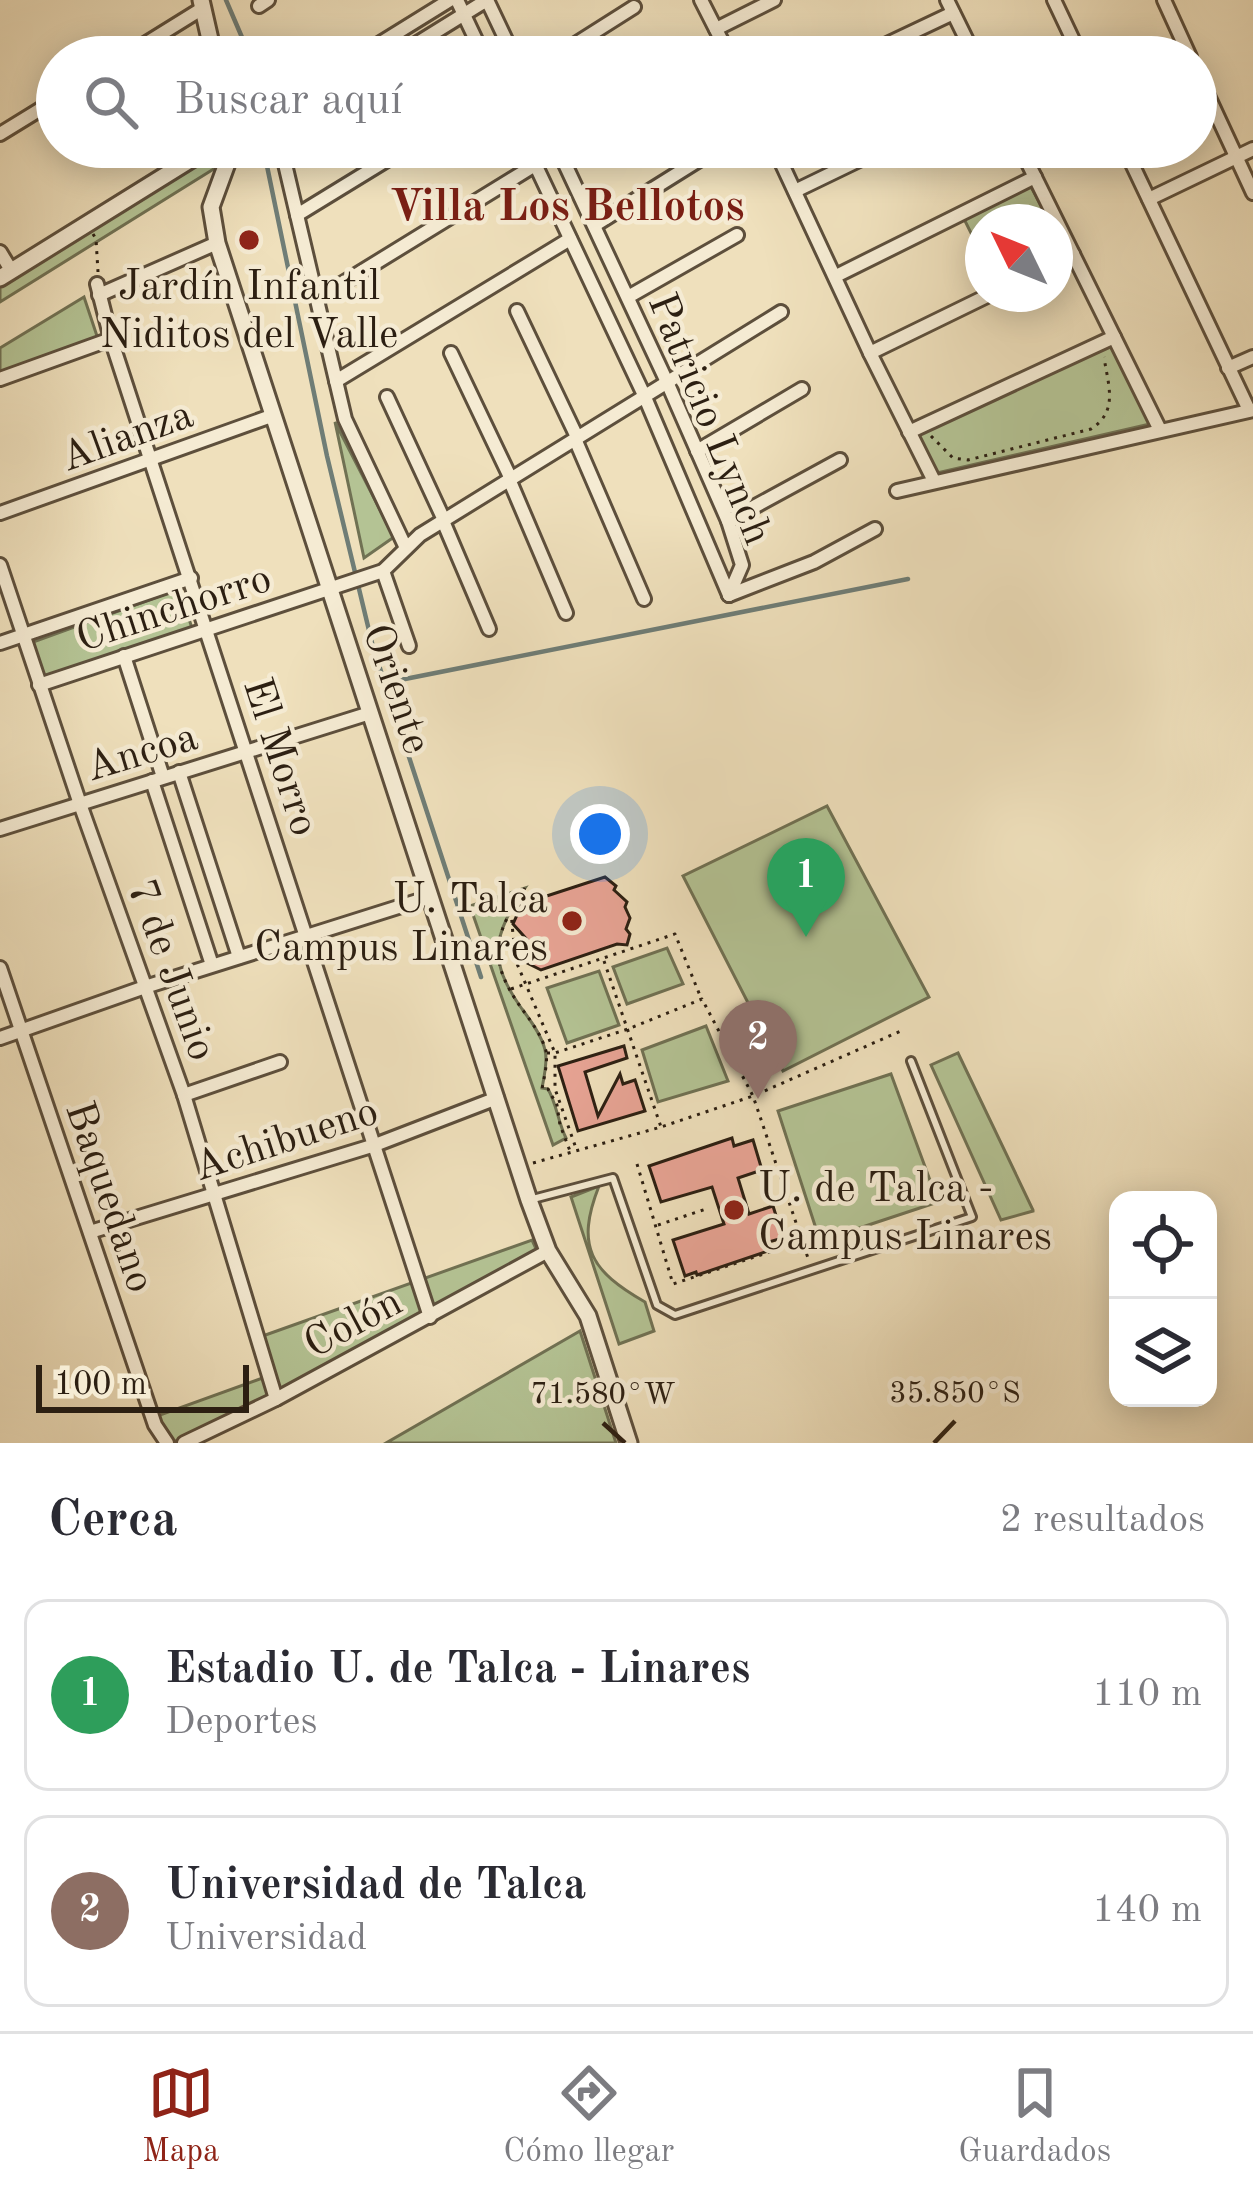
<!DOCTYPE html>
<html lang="es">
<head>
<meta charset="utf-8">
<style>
  :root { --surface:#fff; --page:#f7f7f7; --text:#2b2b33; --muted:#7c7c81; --line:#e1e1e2; --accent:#8f2418 }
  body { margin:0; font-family:"Old Standard TT",serif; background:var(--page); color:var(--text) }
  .controls { position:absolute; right:36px; bottom:36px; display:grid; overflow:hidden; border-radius:24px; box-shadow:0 6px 30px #0003 }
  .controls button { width:108px; height:108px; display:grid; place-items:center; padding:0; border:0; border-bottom:3px solid var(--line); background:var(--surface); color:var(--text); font:60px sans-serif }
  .compass { position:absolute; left:965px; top:204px; width:108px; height:108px; border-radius:50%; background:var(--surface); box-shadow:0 6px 30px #0003; rotate:313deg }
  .scale { position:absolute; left:36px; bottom:30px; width:213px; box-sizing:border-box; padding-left:12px; border:6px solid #2c1f12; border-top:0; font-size:33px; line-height:42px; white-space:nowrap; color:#2c1f12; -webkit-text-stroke:9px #f5ebd3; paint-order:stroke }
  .you { position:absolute; left:600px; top:834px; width:42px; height:42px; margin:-30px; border:9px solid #fff; border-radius:50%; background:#1a73e8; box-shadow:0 0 0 18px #1a73e833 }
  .badge { display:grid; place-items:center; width:78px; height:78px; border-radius:50%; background:var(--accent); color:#fff; font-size:39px; font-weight:700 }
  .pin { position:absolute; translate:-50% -99px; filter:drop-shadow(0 3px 6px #0008) }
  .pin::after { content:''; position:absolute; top:63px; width:42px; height:36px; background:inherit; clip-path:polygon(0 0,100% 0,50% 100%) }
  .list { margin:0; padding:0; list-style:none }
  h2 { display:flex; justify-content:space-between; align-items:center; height:156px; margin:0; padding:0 48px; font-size:51px }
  h2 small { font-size:39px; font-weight:400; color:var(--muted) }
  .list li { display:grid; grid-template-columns:78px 1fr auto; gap:36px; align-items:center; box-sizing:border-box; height:192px; margin:0 24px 24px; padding:0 24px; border:3px solid var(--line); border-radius:24px }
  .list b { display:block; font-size:45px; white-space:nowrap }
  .list p { margin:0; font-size:39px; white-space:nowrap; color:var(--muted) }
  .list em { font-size:39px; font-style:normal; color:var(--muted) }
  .icon { flex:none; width:66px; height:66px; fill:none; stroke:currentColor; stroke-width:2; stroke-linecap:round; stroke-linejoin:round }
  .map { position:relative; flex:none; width:1253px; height:1443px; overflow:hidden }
  .search { position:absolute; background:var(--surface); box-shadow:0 6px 30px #0003; left:36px; right:36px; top:36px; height:132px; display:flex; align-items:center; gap:30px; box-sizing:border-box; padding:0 42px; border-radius:66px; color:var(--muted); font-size:45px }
  .sheet { height:588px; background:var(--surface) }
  nav { display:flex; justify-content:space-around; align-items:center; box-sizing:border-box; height:168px; border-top:3px solid var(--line); background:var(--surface); font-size:33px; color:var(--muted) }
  nav a { display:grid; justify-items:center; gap:6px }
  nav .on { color:var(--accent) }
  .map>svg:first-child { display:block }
  .green { fill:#b4c394; stroke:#707153; stroke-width:3 }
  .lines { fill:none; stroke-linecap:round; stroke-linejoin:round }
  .stream { stroke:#6f7d76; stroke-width:4.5 }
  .building { fill:#e8a495; stroke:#2c1f12; stroke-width:3 }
  .service-casing { stroke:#5d4f3c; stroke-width:12 }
  .minor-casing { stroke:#5d4f3c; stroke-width:18 }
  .tertiary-casing { stroke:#5d4f3c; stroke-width:21 }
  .path { stroke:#2c1f12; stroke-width:3; stroke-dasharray:3 6; stroke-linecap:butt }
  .service { stroke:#f5ebd3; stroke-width:6 }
  .minor { stroke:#f5ebd3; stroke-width:12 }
  .tertiary { stroke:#f5ebd3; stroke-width:15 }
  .ticks { fill:none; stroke:#2c1f12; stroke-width:4.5 }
  .poi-dot { fill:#8f2418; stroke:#f5ebd3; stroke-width:4.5 }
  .labels { text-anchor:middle; stroke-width:9; stroke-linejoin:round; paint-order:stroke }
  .poi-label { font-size:42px; fill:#2c1f12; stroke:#f5ebd3 }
  .street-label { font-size:42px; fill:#2c1f12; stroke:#f5ebd3 }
  .neighbourhood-label { font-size:45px; font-weight:bold; fill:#7a1f14; stroke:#f5ebd3 }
  .ticks-label { font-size:30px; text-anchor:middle; fill:#2c1f12; stroke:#f5ebd3; stroke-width:9; stroke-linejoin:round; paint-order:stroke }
</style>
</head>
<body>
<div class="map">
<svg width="1253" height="1443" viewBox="0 0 1253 1443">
  <rect width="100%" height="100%" fill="#efe0bc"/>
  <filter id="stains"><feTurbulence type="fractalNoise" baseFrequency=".00167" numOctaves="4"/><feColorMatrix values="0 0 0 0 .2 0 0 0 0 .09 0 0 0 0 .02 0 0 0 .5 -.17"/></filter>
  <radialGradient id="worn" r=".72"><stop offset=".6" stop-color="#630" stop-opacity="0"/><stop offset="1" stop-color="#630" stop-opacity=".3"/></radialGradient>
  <g class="green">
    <path d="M220,147h29l-249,155v-19z"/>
    <path d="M1030,185l20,37h-67v35l-19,-38z"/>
    <path d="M84,297l16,48 -100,33v-30z"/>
    <path d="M1112,344l38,80 -213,49 -19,-39z"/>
    <path d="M335,422l59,115 -30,21z"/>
    <path d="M179,589l14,42 -148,49 -12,-38z"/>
    <path d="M827,806l102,191 -146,74 -100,-195z"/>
    <path d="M525,888c-32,47 -38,72 -3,121 9,12 20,27 23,41 3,11 -1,27 -3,38l6,1c9,16 10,33 18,49l-13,7 -83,-239z"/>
    <path d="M667,948l16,36 -56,20 -14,-37z"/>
    <path d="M599,971l20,54 -52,18 -20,-55z"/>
    <path d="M706,1026l22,55 -70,21 -16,-52z"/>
    <path d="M958,1053l75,157v1l-32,9 -70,-155z"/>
    <path d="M891,1074l47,128 -118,39 -42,-130z"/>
    <path d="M599,1186c-24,61 -8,85 46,116l9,29 -35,13 -48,-147z"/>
    <path d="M532,1240l6,13 -258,141 -109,49 -14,-27 111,-40 -11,-38z"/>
    <path d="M580,1331l36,112h-230z"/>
  </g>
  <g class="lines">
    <g class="stream">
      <path d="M226,0l18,42 3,15"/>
      <path d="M267,166l60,290 46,191 108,330"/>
      <path d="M385,683l523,-104"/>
    </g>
  </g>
  <g class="building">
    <path d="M605,877l11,9 -2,4 13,12 -2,5 5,11 -4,11 4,5 -3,11 -10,-1 -76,26 -16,-8 5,-8 -4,-5 4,-6 -17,-19 9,-20z"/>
    <path d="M624,1046l3,12 -42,14 13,44 22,-42 3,10 12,-4 10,31 -67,20 -20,-65z"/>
    <path d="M732,1138l2,8 19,-6 9,30 -24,8 11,36 24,-8 10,32 -18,5 3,8 -71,24 -1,-3 -11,4 -12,-36 51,-16 -12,-37 -51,15 -12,-36z"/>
  </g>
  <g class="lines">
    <defs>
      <path id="service" d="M529,1200l84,-22 44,127 18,10 297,-98 -61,-156"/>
      <g id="minor">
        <path d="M457,0l27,57"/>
        <path d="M701,0l29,57"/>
        <path d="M947,0l28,57"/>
        <path d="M1054,0l27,57"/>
        <path d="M1164,0l26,57"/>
        <path d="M259,6l9,-6"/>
        <path d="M716,29l58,-29"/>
        <path d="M124,57l79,-49"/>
        <path d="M358,57l92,-57"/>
        <path d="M395,57l92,-57 27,57"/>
        <path d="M555,57l79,-50"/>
        <path d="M860,57l93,-44"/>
        <path d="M1196,70l57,123"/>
        <path d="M0,134l57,-35"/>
        <path d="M281,147l64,272 61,129"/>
        <path d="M527,147l117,248 85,200"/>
        <path d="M557,147l110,235 61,139 14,44 -13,30"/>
        <path d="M774,147l96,206 64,128"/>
        <path d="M1020,147l140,283"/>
        <path d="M1124,147l125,263"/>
        <path d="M795,191l91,-44"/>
        <path d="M1149,199l104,-50"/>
        <path d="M297,215l111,-68"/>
        <path d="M595,225l112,-70"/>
        <path d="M0,252l11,18"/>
        <path d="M1055,262l18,-8"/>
        <path d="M836,276l199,-99"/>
        <path d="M97,284l14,55 319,978"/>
        <path d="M99,295l118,-52"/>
        <path d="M628,297l109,-62"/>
        <path d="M317,299l218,-134"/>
        <path d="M517,311l60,126"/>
        <path d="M451,353l60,126"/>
        <path d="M870,353l121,-59"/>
        <path d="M1228,368l25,-11"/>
        <path d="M0,379l111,-40"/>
        <path d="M336,381l234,-142"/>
        <path d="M387,397l57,123"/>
        <path d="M909,432l205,-95"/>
        <path d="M575,439l69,160"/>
        <path d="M697,451l105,-62"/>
        <path d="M509,479l57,134"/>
        <path d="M897,491l356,-81"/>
        <path d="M0,513l274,-98"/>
        <path d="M443,521l46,108"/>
        <path d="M728,521l112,-61"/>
        <path d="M0,565l80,239 104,291 92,304"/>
        <path d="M383,571l26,75"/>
        <path d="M729,595l85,-33 61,-33"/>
        <path d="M0,643l191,-65"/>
        <path d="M124,656l39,121"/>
        <path d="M39,685l344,-114 37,-36 361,-223"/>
        <path d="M179,772l60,185"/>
        <path d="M152,781l60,184"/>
        <path d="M0,829l370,-116"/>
        <path d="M0,968l155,457 12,18"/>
        <path d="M0,1038l145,-51 285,-90"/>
        <path d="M184,1095l96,-33"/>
        <path d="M90,1232l285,-87 122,-47"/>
        <path d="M184,1443l92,-44 272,-148"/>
      </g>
      <g id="tertiary">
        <path d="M201,0l13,57"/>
        <path d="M233,147l-22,60 6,36 312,957 19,51 40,65 41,127"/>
        <path d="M0,278l211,-131"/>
      </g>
    </defs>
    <use href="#service" class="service-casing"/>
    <use href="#minor" class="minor-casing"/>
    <use href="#tertiary" class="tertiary-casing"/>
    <g class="path">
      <path d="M93,234l3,5 2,33"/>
      <path d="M931,436l22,22 15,2 123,-31c28,-18 17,-44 13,-72"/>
      <path d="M525,888c-32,48 -38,72 -3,121 9,12 20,27 24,42 2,11 -2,27 -4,38h6l9,16 3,20 10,26"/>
      <path d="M511,911l4,48 40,94v36l22,62"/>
      <path d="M604,961l57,166"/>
      <path d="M511,989l164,-55 26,64"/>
      <path d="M547,1053h8l73,-24 74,-30 51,97 56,165"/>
      <path d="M533,1163l128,-36 92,-31 150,-66"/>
      <path d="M637,1164l36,120 130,-43"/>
      <path d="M658,1225l48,-16"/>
    </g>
    <use href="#service" class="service"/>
    <use href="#minor" class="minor"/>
    <use href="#tertiary" class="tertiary"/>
  </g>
  <path class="ticks" d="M603,1423l22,20M934,1443l21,-22"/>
  <g class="poi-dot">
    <circle cx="249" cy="240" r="12"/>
    <circle cx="572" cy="921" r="12"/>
    <circle cx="734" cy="1210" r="12"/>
  </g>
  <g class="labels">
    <g class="poi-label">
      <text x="249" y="299">Jardín Infantil<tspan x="249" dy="48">Niditos del Valle</tspan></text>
      <text x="548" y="912" text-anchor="end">U. Talca<tspan x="548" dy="48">Campus Linares</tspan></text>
      <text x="758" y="1201" text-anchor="start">U. de Talca -<tspan x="758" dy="48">Campus Linares</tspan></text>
    </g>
    <g class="street-label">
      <text transform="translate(712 418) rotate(68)" y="15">Patricio Lynch</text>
      <text transform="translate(126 434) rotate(-20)" y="15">Alianza</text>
      <text transform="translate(173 606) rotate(-18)" y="15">Chinchorro</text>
      <text transform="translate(399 688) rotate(71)" y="15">Oriente</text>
      <text transform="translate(141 750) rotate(-17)" y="15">Ancoa</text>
      <text transform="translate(283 756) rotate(72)" y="15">El Morro</text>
      <text transform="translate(174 969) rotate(70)" y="15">7 de Junio</text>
      <text transform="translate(285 1137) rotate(-18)" y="15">Achibueno</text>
      <text transform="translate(112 1196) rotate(71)" y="15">Baquedano</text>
      <text transform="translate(352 1321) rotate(-28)" y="15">Colón</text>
    </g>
    <g class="neighbourhood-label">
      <text x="567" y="220">Villa Los Bellotos</text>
    </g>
  </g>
  <g class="ticks-label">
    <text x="955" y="1402">35.850°S</text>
    <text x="603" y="1403">71.580°W</text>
  </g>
  <rect width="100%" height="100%" filter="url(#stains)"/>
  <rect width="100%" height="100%" fill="url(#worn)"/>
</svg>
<div class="controls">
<button><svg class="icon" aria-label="locate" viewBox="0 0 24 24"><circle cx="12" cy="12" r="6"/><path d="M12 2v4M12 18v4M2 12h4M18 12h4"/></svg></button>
<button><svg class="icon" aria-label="layers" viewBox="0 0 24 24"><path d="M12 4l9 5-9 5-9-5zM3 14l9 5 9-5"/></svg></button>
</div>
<svg class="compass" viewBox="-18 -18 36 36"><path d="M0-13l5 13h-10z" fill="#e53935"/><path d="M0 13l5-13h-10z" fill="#7c7c81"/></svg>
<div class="scale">100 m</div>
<div class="you"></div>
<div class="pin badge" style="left:806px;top:937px;background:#2e9e5b">1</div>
<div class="pin badge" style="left:758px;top:1099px;background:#8d6e63">2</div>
<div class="search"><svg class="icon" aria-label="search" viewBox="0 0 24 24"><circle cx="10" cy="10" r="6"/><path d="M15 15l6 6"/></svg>Buscar aquí</div>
</div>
<section class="sheet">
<h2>Cerca<small>2 resultados</small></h2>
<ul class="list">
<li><span class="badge" style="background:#2e9e5b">1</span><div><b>Estadio U. de Talca - Linares</b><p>Deportes</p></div><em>110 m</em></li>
<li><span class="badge" style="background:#8d6e63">2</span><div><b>Universidad de Talca</b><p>Universidad</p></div><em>140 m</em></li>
</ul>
</section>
<nav>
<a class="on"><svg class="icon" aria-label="map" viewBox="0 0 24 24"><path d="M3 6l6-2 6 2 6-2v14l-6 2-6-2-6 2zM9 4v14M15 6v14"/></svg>Mapa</a>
<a><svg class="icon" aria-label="directions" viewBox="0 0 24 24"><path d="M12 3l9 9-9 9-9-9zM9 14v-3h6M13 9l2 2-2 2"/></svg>Cómo llegar</a>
<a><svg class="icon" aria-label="saved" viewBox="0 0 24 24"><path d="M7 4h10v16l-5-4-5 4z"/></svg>Guardados</a>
</nav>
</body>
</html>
